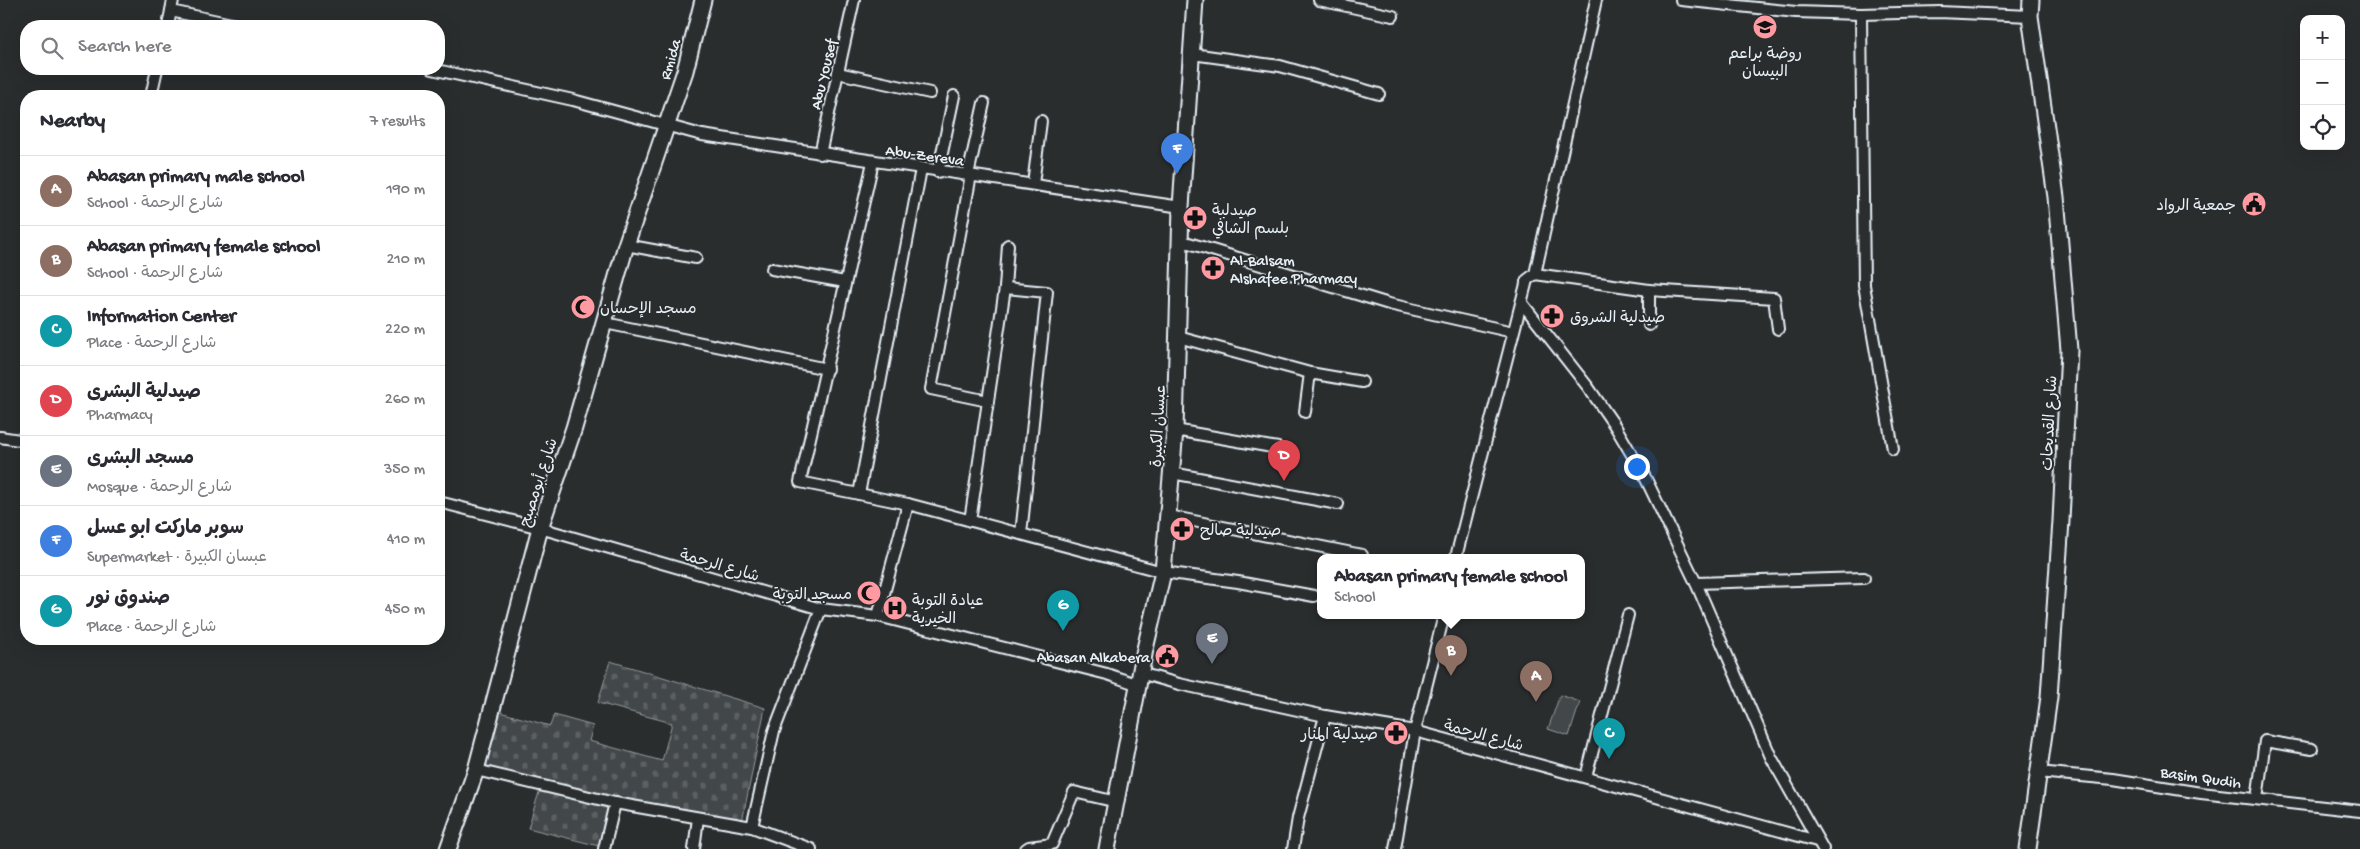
<!DOCTYPE html>
<html lang="en">
<head>
<meta charset="utf-8">
<style>
  :root { --surface:#fff; --page:#f7f7f7; --text:#2b2b33; --muted:#7c7c81; --line:#e1e1e2; --accent:#7c3aed }
  body { margin:0; font-family:"Gochi Hand","Playpen Sans Arabic",sans-serif; background:var(--page); color:var(--text) }
  .controls { position:absolute; right:15px; top:15px; display:grid; overflow:hidden; border-radius:10px; box-shadow:0 5px 20px #0002 }
  .controls button { width:45px; height:45px; display:grid; place-items:center; padding:0; border:0; border-bottom:1px solid var(--line); background:var(--surface); color:var(--text); font:25px sans-serif }
  .you { position:absolute; left:1636px; top:466px; width:18px; height:18px; margin:-12px; border:4px solid #fff; border-radius:50%; background:#1a73e8; box-shadow:0 0 0 8px #1a73e833 }
  .badge { display:grid; place-items:center; width:32px; height:32px; border-radius:50%; background:var(--accent); color:#fff; font-size:16px; font-weight:700 }
  .pin { position:absolute; translate:-50% -41px; filter:drop-shadow(0 1px 2px #0008) }
  .pin::after { content:''; position:absolute; top:26px; width:18px; height:15px; background:inherit; clip-path:polygon(0 0,100% 0,50% 100%) }
  .popup { position:absolute; left:1317px; top:554px; width:268px; height:65px; box-sizing:border-box; display:grid; place-content:center; border-radius:10px; background:var(--surface); filter:drop-shadow(0 1px 4px #0005); font-size:16px; white-space:nowrap; color:var(--muted) }
  .popup b { font-size:19px; color:var(--text) }
  .popup::after { content:''; position:absolute; left:50%; top:100%; margin-left:-10px; border:10px solid transparent; border-top-color:var(--surface) }
  .list { margin:0; padding:0; list-style:none }
  h2 { display:flex; justify-content:space-between; align-items:center; height:65px; margin:0; padding:0 20px; font-size:21px }
  h2 small { font-size:16px; font-weight:400; color:var(--muted) }
  .list li { display:grid; grid-template-columns:32px 1fr auto; gap:15px; align-items:center; box-sizing:border-box; height:70px; padding:0 20px; border-top:1px solid var(--line) }
  .list b { display:block; font-size:19px; white-space:nowrap }
  .list p { margin:0; font-size:16px; white-space:nowrap; color:var(--muted) }
  .list em { font-size:16px; font-style:normal; color:var(--muted) }
  .icon { flex:none; width:28px; height:28px; fill:none; stroke:currentColor; stroke-width:2; stroke-linecap:round; stroke-linejoin:round }
  .map { position:relative; flex:none; width:2360px; height:849px; overflow:hidden }
  .search { position:absolute; background:var(--surface); box-shadow:0 5px 20px #0002; left:20px; top:20px; width:425px; height:55px; display:flex; align-items:center; gap:12px; box-sizing:border-box; padding:0 18px; border-radius:20px; color:var(--muted); font-size:19px }
  .panel { position:absolute; background:var(--surface); box-shadow:0 5px 20px #0002; left:20px; top:90px; width:425px; height:555px; border-radius:20px }
  .map>svg:first-child { display:block }
  .green { fill:#424648; stroke:#959ca0 }
  .cemetery { fill:url(#cemetery-stones); stroke:#959ca0 }
  .lines { fill:none; stroke-linecap:round; stroke-linejoin:round }
  .street-casing { stroke:#e8f1f8; stroke-width:14 }
  .secondary-casing { stroke:#e8f1f8; stroke-width:19 }
  .street { stroke:#2a2d2e; stroke-width:10 }
  .secondary { stroke:#2a2d2e; stroke-width:15 }
  .labels { text-anchor:middle; stroke-width:4; stroke-linejoin:round; paint-order:stroke }
  .poi-label { font-size:16px; fill:#e8f1f8; stroke:#2a2d2e; text-anchor:start }
  .street-label { font-size:16px; fill:#e8f1f8; stroke:#2a2d2e }
</style>
</head>
<body>
<div class="map">
<svg width="2360" height="849" viewBox="0 0 2360 849">
  <defs>
    <pattern id="cemetery-stones" width="16" height="16" patternUnits="userSpaceOnUse" patternTransform="scale(1.25)"><rect width="16" height="16" fill="#424648"/><path d="M2 7V4a2 2 0 0 1 4 0v3zM10 15v-3a2 2 0 0 1 4 0v3z" fill="#5d6163"/></pattern>
  </defs>
  <rect width="100%" height="100%" fill="#2a2d2e"/>
  <filter id="ink" filterUnits="userSpaceOnUse"><feTurbulence type="fractalNoise" baseFrequency=".02" numOctaves="2"/><feDisplacementMap in="SourceGraphic" scale="10" xChannelSelector="R" yChannelSelector="G"/><feConvolveMatrix kernelMatrix="1 2 1 2 8 2 1 2 1" color-interpolation-filters="sRGB"/></filter>
  <g filter="url(#ink)">
    <path class="green" d="M1560,695l20,7 -11,34 -21,-7z"/>
    <g class="cemetery">
      <path d="M610,661l155,47 -23,114 -135,-22 -122,-34 15,-54 50,14 4,-11 39,11 -4,15 73,20 10,-38 -74,-20z"/>
      <path d="M540,789l65,17 6,8 -8,33 -75,-19z"/>
    </g>
    <g class="lines">
      <defs>
        <g id="street">
          <path d="M1319,0l74,16"/>
          <path d="M1681,0l115,12 65,2 78,-2 91,4"/>
          <path d="M171,11l70,15"/>
          <path d="M1861,14l3,271 29,164"/>
          <path d="M168,26l5,-26"/>
          <path d="M1192,54l88,12 99,28"/>
          <path d="M432,69l141,31 129,35 479,72"/>
          <path d="M838,73l92,20"/>
          <path d="M151,96l6,-27"/>
          <path d="M820,154l34,-154"/>
          <path d="M873,162l-73,320 108,22 255,68 75,10 76,14"/>
          <path d="M938,172l16,-76"/>
          <path d="M968,175l16,-72"/>
          <path d="M971,175l-40,214 57,12"/>
          <path d="M1033,184l8,-63"/>
          <path d="M1179,240l210,64 124,28"/>
          <path d="M626,245l70,13"/>
          <path d="M772,269l73,13"/>
          <path d="M1535,274l114,16 125,8 4,31"/>
          <path d="M1005,288l42,4 -26,242"/>
          <path d="M1522,303l66,84 27,39 30,51 51,106 75,174 52,92"/>
          <path d="M605,323l222,46"/>
          <path d="M1649,325v-35"/>
          <path d="M1178,337l132,36 52,9"/>
          <path d="M1305,412l5,-39"/>
          <path d="M1175,430l103,18"/>
          <path d="M0,437l26,4"/>
          <path d="M1172,473l166,31"/>
          <path d="M859,494l62,-325"/>
          <path d="M439,502l101,26 281,81 57,7 229,58 32,11"/>
          <path d="M1169,516l193,39"/>
          <path d="M970,521l35,-233 3,-43"/>
          <path d="M1456,557l71,-277 8,-6 61,-274"/>
          <path d="M1696,583l168,-5"/>
          <path d="M878,616l30,-112"/>
          <path d="M1140,673l39,11 146,32 90,15 402,110"/>
          <path d="M476,770l139,33 137,24 59,22"/>
          <path d="M2038,772l75,7 88,14 159,18"/>
          <path d="M1586,777l42,-162"/>
          <path d="M2257,799l8,-58 47,8"/>
          <path d="M752,827l22,-96 47,-122"/>
          <path d="M604,849l11,-46"/>
          <path d="M694,849l4,-31"/>
          <path d="M1026,849l3,-2 23,-3 22,-52 43,10"/>
          <path d="M1293,849l5,-31 27,-102"/>
          <path d="M1395,849l20,-118 29,-116"/>
        </g>
        <g id="secondary">
          <path d="M448,849l28,-79 64,-242 34,-100 52,-183 59,-174 18,-71"/>
          <path d="M1107,849l38,-200 18,-77 12,-142 6,-223 14,-207"/>
          <path d="M2028,849l21,-152 12,-176 8,-171 -13,-153 -26,-181 1,-16"/>
        </g>
      </defs>
      <use href="#street" class="street-casing"/>
      <use href="#secondary" class="secondary-casing"/>
      <use href="#street" class="street"/>
      <use href="#secondary" class="secondary"/>
    </g>
  </g>
  <defs>
    <symbol id="school-disc" viewBox="-11 -11 22 22"><circle r="9.5" fill="#ff9aa2" stroke="#2a2d2e"/><path d="M0-5L7-2L0 1L-7-2ZM-4 1L0 2.5L4 1V4Q0 6-4 4Z" fill="#111"/></symbol>
    <symbol id="civic-disc" viewBox="-11 -11 22 22"><circle r="9.5" fill="#ff9aa2" stroke="#2a2d2e"/><path d="M-.6-6.5H3V-4.5H.6V-3L4-1V1h2V6H-6V1h2V-1L-.6-3ZM-1.2 2.5V6h2.4V2.5Z" fill="#111"/></symbol>
    <symbol id="pharmacy-disc" viewBox="-11 -11 22 22"><circle r="9.5" fill="#ff9aa2" stroke="#2a2d2e"/><path d="M-2-6h4v4h4v4h-4v4h-4v-4h-4v-4h4Z" fill="#111"/></symbol>
    <symbol id="mosque-disc" viewBox="-11 -11 22 22"><circle r="9.5" fill="#ff9aa2" stroke="#2a2d2e"/><path d="M3.5-4.9A6 6 0 1 0 3.5 4.9A5 5 0 1 1 3.5-4.9Z" fill="#111"/></symbol>
    <symbol id="hospital-disc" viewBox="-11 -11 22 22"><circle r="9.5" fill="#ff9aa2" stroke="#2a2d2e"/><path d="M-5-5h3v3.5h4V-5h3V5h-3V1.5h-4V5h-3Z" fill="#111"/></symbol>
  </defs>
  <g fill-rule="evenodd">
    <use href="#school-disc" x="1751" y="13" width="28" height="28"/>
    <use href="#civic-disc" x="2240" y="190" width="28" height="28"/>
    <use href="#pharmacy-disc" x="1181" y="204" width="28" height="28"/>
    <use href="#pharmacy-disc" x="1199" y="254" width="28" height="28"/>
    <use href="#mosque-disc" x="569" y="293" width="28" height="28"/>
    <use href="#pharmacy-disc" x="1538" y="302" width="28" height="28"/>
    <use href="#pharmacy-disc" x="1168" y="515" width="28" height="28"/>
    <use href="#mosque-disc" x="855" y="579" width="28" height="28"/>
    <use href="#hospital-disc" x="881" y="594" width="28" height="28"/>
    <use href="#civic-disc" x="1153" y="642" width="28" height="28"/>
    <use href="#pharmacy-disc" x="1382" y="719" width="28" height="28"/>
  </g>
  <g class="labels">
    <g class="poi-label">
      <text x="1765" y="58" text-anchor="middle">روضة براعم<tspan x="1765" dy="18">البيسان</tspan></text>
      <text x="2236" y="210" text-anchor="end">جمعية الرواد</text>
      <text x="1212" y="215">صيدلية<tspan x="1212" dy="18">بلسم الشافي</tspan></text>
      <text x="1230" y="265">Al-Balsam<tspan x="1230" dy="18">Alshafee Pharmacy</tspan></text>
      <text x="600" y="313">مسجد الإحسان</text>
      <text x="1570" y="322">صيدلية الشروق</text>
      <text x="1200" y="535">صيدلية صالح</text>
      <text x="852" y="599" text-anchor="end">مسجد التوبة</text>
      <text x="912" y="605">عيادة التوبة<tspan x="912" dy="18">الخيرية</tspan></text>
      <text x="1150" y="662" text-anchor="end">Abasan Alkabera</text>
      <text x="1378" y="739" text-anchor="end">صيدلية المنار</text>
    </g>
    <g class="street-label">
      <text transform="translate(669 59) rotate(-74)" y="6">Rmida</text>
      <text transform="translate(822 74) rotate(-77)" y="6">Abu Yousef</text>
      <text transform="translate(925 154) rotate(8)" y="6">Abu-Zereva</text>
      <text transform="translate(2048 423) rotate(-87)" y="6">شارع القديحات</text>
      <text transform="translate(1157 426) rotate(-87)" y="6">عبسان الكبيرة</text>
      <text transform="translate(537 482) rotate(-72)" y="6">شارع أبومصبح</text>
      <text transform="translate(720 564) rotate(16)" y="6">شارع الرحمة</text>
      <text transform="translate(1484 734) rotate(15)" y="6">شارع الرحمة</text>
      <text transform="translate(2201 776) rotate(8)" y="6">Basim Qudih</text>
    </g>
  </g>
</svg>
<div class="controls">
<button>+</button>
<button>−</button>
<button><svg class="icon" aria-label="locate" viewBox="0 0 24 24"><circle cx="12" cy="12" r="6"/><path d="M12 2v4M12 18v4M2 12h4M18 12h4"/></svg></button>
</div>
<div class="you"></div>
<div class="pin badge" style="left:1536px;top:702px;background:#8d6e63">A</div>
<div class="pin badge" style="left:1451px;top:676px;background:#8d6e63">B</div>
<div class="popup"><b>Abasan primary female school</b>School</div>
<div class="pin badge" style="left:1609px;top:759px;background:#0f9aa8">C</div>
<div class="pin badge" style="left:1284px;top:481px;background:#e0444e">D</div>
<div class="pin badge" style="left:1212px;top:664px;background:#6b7280">E</div>
<div class="pin badge" style="left:1177px;top:174px;background:#3f7fe0">F</div>
<div class="pin badge" style="left:1063px;top:631px;background:#0f9aa8">G</div>
<div class="search"><svg class="icon" aria-label="search" viewBox="0 0 24 24"><circle cx="10" cy="10" r="6"/><path d="M15 15l6 6"/></svg>Search here</div>
<section class="panel">
<h2>Nearby<small>7 results</small></h2>
<ul class="list">
<li><span class="badge" style="background:#8d6e63">A</span><div><b>Abasan primary male school</b><p>School · شارع الرحمة</p></div><em>190 m</em></li>
<li><span class="badge" style="background:#8d6e63">B</span><div><b>Abasan primary female school</b><p>School · شارع الرحمة</p></div><em>210 m</em></li>
<li><span class="badge" style="background:#0f9aa8">C</span><div><b>Information Center</b><p>Place · شارع الرحمة</p></div><em>220 m</em></li>
<li><span class="badge" style="background:#e0444e">D</span><div><b>صيدلية البشرى</b><p>Pharmacy</p></div><em>260 m</em></li>
<li><span class="badge" style="background:#6b7280">E</span><div><b>مسجد البشرى</b><p>Mosque · شارع الرحمة</p></div><em>350 m</em></li>
<li><span class="badge" style="background:#3f7fe0">F</span><div><b>سوبر ماركت ابو عسل</b><p>Supermarket · عبسان الكبيرة</p></div><em>410 m</em></li>
<li><span class="badge" style="background:#0f9aa8">G</span><div><b>صندوق نور</b><p>Place · شارع الرحمة</p></div><em>450 m</em></li>
</ul>
</section>
</div>
</body>
</html>
